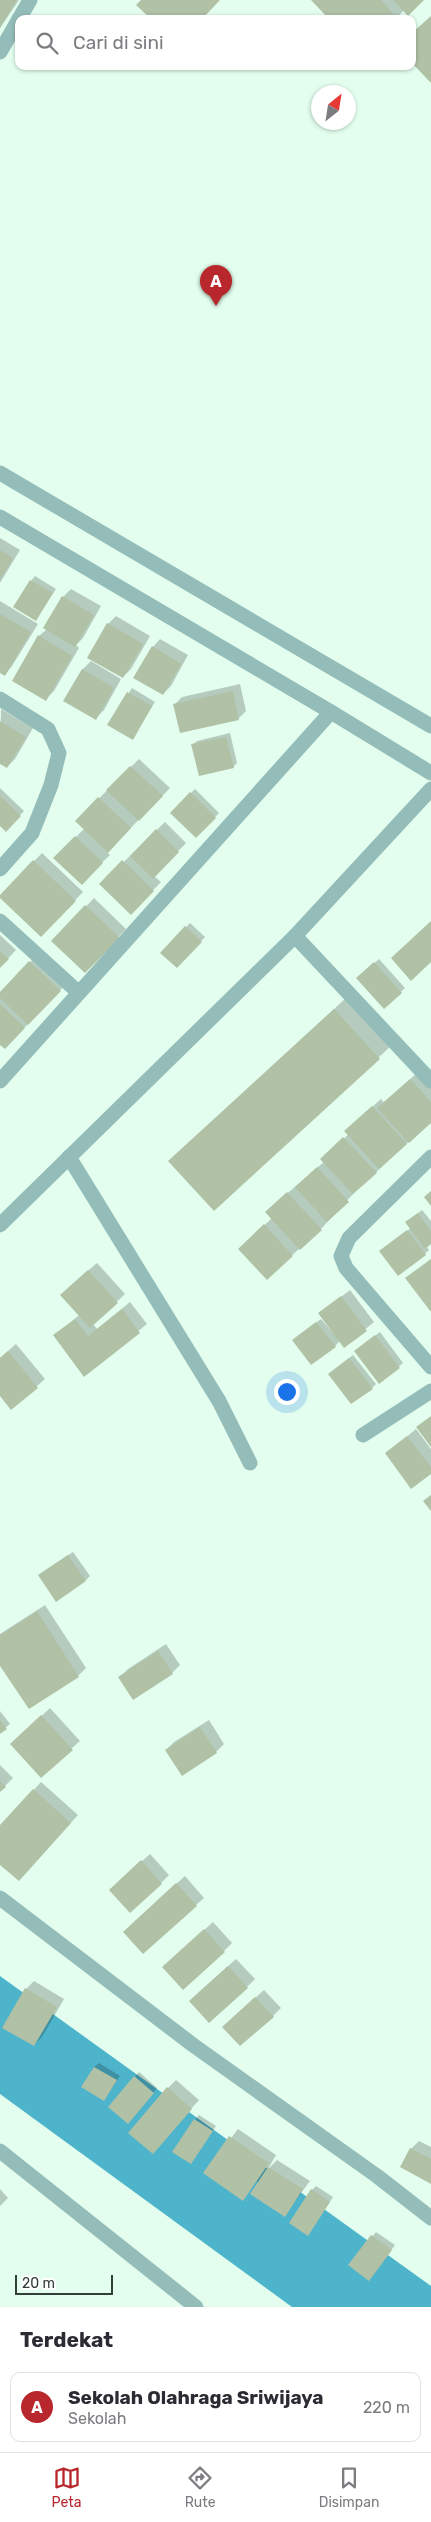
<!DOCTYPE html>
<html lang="id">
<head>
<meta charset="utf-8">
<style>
  :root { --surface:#fff; --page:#f2f2f3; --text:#2b2b33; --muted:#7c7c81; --line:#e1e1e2; --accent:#b7272c }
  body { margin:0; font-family:Rubik,sans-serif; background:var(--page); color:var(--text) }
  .compass { position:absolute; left:311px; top:85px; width:45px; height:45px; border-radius:50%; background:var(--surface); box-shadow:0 1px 4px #0004; rotate:30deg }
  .scale { position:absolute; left:15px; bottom:12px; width:98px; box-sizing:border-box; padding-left:5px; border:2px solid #323f37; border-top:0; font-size:14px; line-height:18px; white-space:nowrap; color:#323f37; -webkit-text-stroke:4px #fff; paint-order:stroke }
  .you { position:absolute; left:286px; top:1391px; width:18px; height:18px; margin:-12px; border:4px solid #fff; border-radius:50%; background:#1a73e8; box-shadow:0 0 0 8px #1a73e833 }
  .badge { display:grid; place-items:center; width:32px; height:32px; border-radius:50%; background:var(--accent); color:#fff; font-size:16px; font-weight:700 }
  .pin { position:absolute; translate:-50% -41px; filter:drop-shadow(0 1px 2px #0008) }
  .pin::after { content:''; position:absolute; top:26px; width:18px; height:15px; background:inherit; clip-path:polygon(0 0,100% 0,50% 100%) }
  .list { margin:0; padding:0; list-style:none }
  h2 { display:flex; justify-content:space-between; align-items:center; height:65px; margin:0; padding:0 20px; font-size:21px }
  h2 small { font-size:16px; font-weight:400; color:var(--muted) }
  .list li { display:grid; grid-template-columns:32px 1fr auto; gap:15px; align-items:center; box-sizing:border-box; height:70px; margin:0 10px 10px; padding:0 10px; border:1px solid var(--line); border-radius:10px }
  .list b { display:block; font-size:19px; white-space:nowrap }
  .list p { margin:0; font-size:16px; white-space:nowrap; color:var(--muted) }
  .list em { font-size:16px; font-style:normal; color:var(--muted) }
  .icon { flex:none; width:28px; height:28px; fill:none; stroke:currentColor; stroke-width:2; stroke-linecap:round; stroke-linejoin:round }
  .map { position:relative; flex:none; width:431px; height:2307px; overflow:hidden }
  .search { position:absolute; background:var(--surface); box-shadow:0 1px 4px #0004; left:15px; right:15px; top:15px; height:55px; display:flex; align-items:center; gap:12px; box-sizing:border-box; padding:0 18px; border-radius:10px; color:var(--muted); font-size:19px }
  .sheet { height:145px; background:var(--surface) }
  nav { display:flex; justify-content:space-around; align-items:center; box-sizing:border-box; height:70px; border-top:1px solid var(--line); background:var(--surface); font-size:14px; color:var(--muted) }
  nav a { display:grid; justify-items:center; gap:2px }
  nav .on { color:var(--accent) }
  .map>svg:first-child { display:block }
  .water { fill:#4eb4cb }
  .shadow { fill:#0003 }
  .building { fill:#b0c1a6 }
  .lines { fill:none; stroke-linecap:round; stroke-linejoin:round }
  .street { stroke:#94bdb9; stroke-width:15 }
</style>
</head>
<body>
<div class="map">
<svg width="431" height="2307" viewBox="0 0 431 2307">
  <rect width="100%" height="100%" fill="#e3feee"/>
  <path class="water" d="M0,1976l431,310v21h-139l-292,-213z"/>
  <g class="shadow">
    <path d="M0,0h19l-19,28z"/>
    <path d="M313,0h110l-19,10 -8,9z"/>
    <path d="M0,538l20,12 -20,33z"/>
    <path d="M35,576l21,13 -20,30 -5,-38z"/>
    <path d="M71,589l30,17 -18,32 -7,7 3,3 -25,43 -8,8 -7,-63 8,-7 16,-32z"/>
    <path d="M0,601l38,23 -26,42 -7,8 -5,-3z"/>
    <path d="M116,616l34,20 -19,33 -8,8 -15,-53z"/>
    <path d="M160,639l28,16 -17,31 -8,8 -10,-47z"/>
    <path d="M91,661l30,18 -17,31 -8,8 -31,-18 18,-31z"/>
    <path d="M240,684l6,27 -8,8 -64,-14 8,-8z"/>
    <path d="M132,688l23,14 -22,36 -24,-13z"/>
    <path d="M1,709l32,19 -18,31 -8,8 -7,-4z"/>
    <path d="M230,733l7,30 -4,4 -40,-22 4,-4z"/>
    <path d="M139,759l31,29 -63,64 3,3 -29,28 -26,-25 29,-29 -8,-8z"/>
    <path d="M0,788l24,23 -18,19 -6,-5z"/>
    <path d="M195,789l24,24 -23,24 -25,-24z"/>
    <path d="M165,822l21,21 -32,33 7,6 -30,31 -30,-29z"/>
    <path d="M42,853l41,39 -42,44 -41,-40z"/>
    <path d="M94,898l32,31 -41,43 -32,-31z"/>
    <path d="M190,923l15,14 -28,30 -15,-14z"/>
    <path d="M0,935l16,15 -16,17z"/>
    <path d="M38,954l30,28 -63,66 -5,-5v-50z"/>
    <path d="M379,959l26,29 -21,19 -26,-29z"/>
    <path d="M346,998l45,48 -177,163 -32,-60z"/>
    <path d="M418,1072l13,14v35l-76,71 -34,37 -54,49 -19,-37 24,-23 3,-14 50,-43 5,-10 19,-17 5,-11 27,-24 3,4z"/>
    <path d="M422,1210l9,11v22l-5,3 3,4 -4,4 -40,-7 26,-19 -5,-6z"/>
    <path d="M97,1263l28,31 -32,30 4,5 33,-27 17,22 -63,51 -29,-39 24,-21 -10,-28z"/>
    <path d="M350,1290l24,32 -29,24 -25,-33z"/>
    <path d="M321,1319l19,22 -5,5 -37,-10z"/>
    <path d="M380,1332l23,31 -24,19 -24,-31z"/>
    <path d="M16,1344l29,35 -34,30 -11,-15v-36z"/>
    <path d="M353,1355l23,29 -4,4 -43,-14z"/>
    <path d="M416,1429l15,20v24l-45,-19z"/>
    <path d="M73,1552l17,24 -4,4 -42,-9z"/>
    <path d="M45,1605l41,63 -8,8 -78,-13v-29z"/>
    <path d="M166,1644l14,21 -8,8 -52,4 8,-8z"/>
    <path d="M50,1708l30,33 -39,35 -21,-40z"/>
    <path d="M0,1711l10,13 -10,8z"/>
    <path d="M209,1720l15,24 -8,8 -34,22 -16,-24 8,-8z"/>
    <path d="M0,1765l13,13 -13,13z"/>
    <path d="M41,1782l37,33 -52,57 -26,-9v-36z"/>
    <path d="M150,1854l19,21 -8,8 -42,-1z"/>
    <path d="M185,1876l19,22 -8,7 -64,19z"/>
    <path d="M213,1922l19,21 -8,8 -52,8z"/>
    <path d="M236,1959l19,20 -8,8 -49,6z"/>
    <path d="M34,1981l30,18 -22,38 -8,8 -8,-56z"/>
    <path d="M264,1990l17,18 -8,8 -41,3z"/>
    <path d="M99,2063l21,13 -16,24 -10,-33z"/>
    <path d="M139,2072l18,16 -25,31 -23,-12z"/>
    <path d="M176,2080l23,20 -39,44 8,-56z"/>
    <path d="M199,2115l17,11 -25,36 4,-42z"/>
    <path d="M238,2129l38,26 -8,14 9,-9 33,21 -25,34 -28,-34 -14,18 -38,-27z"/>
    <path d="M419,2141l12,6v35l-29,-16 9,-17z"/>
    <path d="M316,2186l17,11 -25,37 4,-44z"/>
    <path d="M0,2189l8,9 -8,8z"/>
    <path d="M376,2232l19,13 -22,30 -23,-10z"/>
  </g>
  <g class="building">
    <path d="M0,0h17l-17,28z"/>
    <path d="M141,0h79l-18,19h-51l-15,-14z"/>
    <path d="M311,0h70l17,19h-69z"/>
    <path d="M393,0h31l-16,16z"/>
    <path d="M431,16v67l-19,-20v-30z"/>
    <path d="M0,550l13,8 -13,22z"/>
    <path d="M30,580l23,13 -17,28 -23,-14z"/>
    <path d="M62,596l32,19 -19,32 -32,-19z"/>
    <path d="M0,614l31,18 -26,44 -5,-3z"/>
    <path d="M107,623l36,21 -20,34 -36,-20z"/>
    <path d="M38,635l34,21 -26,45 -34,-20z"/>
    <path d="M152,646l29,18 -18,31 -30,-17z"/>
    <path d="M82,669l32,19 -18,32 -33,-19z"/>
    <path d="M233,691l6,29 -59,13 -7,-29z"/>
    <path d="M127,692l25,14 -19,34 -26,-15z"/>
    <path d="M0,721l26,16 -19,31 -7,-4z"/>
    <path d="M226,737l8,31 -35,8 -8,-32z"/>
    <path d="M130,766l33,30 -24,25 -33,-31z"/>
    <path d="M190,792l26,26 -20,20 -26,-25z"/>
    <path d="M0,796l21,20 -15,16 -6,-6z"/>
    <path d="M98,797l33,31 -23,25 -33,-32z"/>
    <path d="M156,829l23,23 -26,27 -23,-23z"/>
    <path d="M75,836l28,27 -21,22 -29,-27z"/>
    <path d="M33,860l43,41 -35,36 -41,-39v-3z"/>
    <path d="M122,860l32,31 -23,24 -32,-31z"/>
    <path d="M85,905l35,33 -35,35 -34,-32z"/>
    <path d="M431,921v41l-20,19 -20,-23z"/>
    <path d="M185,926l17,16 -25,26 -17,-15z"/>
    <path d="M0,951l9,8 -9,9z"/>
    <path d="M29,961l32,30 -33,34 -28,-27v-6z"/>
    <path d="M374,962l28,31 -18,16 -28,-31z"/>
    <path d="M0,1004l25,24 -20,21 -5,-4z"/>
    <path d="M334,1009l46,50 -166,152 -46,-50z"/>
    <path d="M410,1079l21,23v21l-22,20 -32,-35z"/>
    <path d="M372,1106l35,38 -28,25 -35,-38z"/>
    <path d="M343,1137l34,36 -24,21 -33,-35z"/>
    <path d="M317,1167l32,35 -22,20 -32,-35z"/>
    <path d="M431,1191v15l-7,-9z"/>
    <path d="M287,1192l35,38 -22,20 -35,-38z"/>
    <path d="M418,1213l13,18v13l-6,5 -20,-27z"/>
    <path d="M264,1224l29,32 -26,24 -29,-31z"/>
    <path d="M407,1230l19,25 -28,21 -19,-25z"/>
    <path d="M431,1259v53l-26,-34z"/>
    <path d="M88,1270l30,33 -28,25 -30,-33z"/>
    <path d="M341,1296l26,35 -23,17 -26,-35z"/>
    <path d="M122,1309l18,24 -56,44 -31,-42 22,-16 13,17z"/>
    <path d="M316,1322l20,25 -25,18 -19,-25z"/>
    <path d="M375,1335l25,33 -21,16 -25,-33z"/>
    <path d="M8,1351l30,37 -27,22 -11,-14v-38z"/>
    <path d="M349,1358l24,31 -22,15 -23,-30z"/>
    <path d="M431,1416v31l-15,-20z"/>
    <path d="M407,1436l24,31v7l-20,15 -26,-36z"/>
    <path d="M431,1495v16l-8,-10z"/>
    <path d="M68,1555l18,26 -30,21 -18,-27z"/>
    <path d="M37,1611l42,66 -50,32 -29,-43v-31z"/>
    <path d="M158,1651l15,23 -40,26 -15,-23z"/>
    <path d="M41,1715l32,35 -32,28 -31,-34z"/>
    <path d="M0,1720l7,9 -7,5z"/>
    <path d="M200,1727l17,26 -35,23 -17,-26z"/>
    <path d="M0,1781l6,6 -6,5z"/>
    <path d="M33,1789l38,34 -52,58 -19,-16v-40z"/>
    <path d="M141,1860l21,24 -32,29 -21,-23z"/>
    <path d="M176,1883l21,23 -54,48 -20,-22z"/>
    <path d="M204,1929l21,23 -42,38 -21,-23z"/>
    <path d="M228,1966l20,22 -39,35 -20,-22z"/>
    <path d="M25,1988l32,19 -23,39 -32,-18z"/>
    <path d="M255,1997l19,20 -34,29 -18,-19z"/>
    <path d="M94,2067l23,13 -13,21 -23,-14z"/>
    <path d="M134,2076l20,17 -26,31 -20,-17z"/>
    <path d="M167,2087l25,22 -39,45 -25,-21z"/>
    <path d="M194,2119l19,12 -22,33 -19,-12z"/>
    <path d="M229,2136l40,27 -26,38 -40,-28z"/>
    <path d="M410,2148l21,11v25l-31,-17z"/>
    <path d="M268,2167l35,22 -18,28 -35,-23z"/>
    <path d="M311,2189l19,13 -22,34 -19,-13z"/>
    <path d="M371,2235l21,15 -23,31 -21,-16z"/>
  </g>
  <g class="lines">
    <g class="street">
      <path d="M19,19l11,-19"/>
      <path d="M0,52l19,-33"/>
      <path d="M0,473l431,253"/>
      <path d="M0,517l331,195 100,61"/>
      <path d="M0,699l48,30 11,24 -8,32 -19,48 -32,36"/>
      <path d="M0,921l78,71"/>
      <path d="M295,936l136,145"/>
      <path d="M0,1081l331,-369"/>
      <path d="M69,1157l150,244 31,62"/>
      <path d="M431,1157l-82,81 -8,18 5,12 85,99"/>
      <path d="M0,1225l295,-289 136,-147"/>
      <path d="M363,1435l68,-44"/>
      <path d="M0,1898l193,147 184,131 54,42"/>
      <path d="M0,2151l196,156"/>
    </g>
  </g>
</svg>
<svg class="compass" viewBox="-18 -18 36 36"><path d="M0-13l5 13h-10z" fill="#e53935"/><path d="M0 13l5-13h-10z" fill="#7c7c81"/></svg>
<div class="scale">20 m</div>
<div class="you"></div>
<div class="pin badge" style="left:216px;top:306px">A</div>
<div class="search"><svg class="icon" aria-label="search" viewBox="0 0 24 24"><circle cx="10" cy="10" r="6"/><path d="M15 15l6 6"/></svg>Cari di sini</div>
</div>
<section class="sheet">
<h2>Terdekat<small></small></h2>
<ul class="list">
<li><span class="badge">A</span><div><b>Sekolah Olahraga Sriwijaya</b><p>Sekolah</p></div><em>220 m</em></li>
</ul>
</section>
<nav>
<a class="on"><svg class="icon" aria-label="map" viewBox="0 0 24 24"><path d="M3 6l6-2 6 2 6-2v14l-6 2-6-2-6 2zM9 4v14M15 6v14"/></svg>Peta</a>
<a><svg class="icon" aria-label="directions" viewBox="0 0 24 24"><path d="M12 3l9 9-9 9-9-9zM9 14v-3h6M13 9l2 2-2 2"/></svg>Rute</a>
<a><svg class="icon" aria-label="saved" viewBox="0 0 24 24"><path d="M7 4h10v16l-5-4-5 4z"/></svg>Disimpan</a>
</nav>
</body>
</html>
